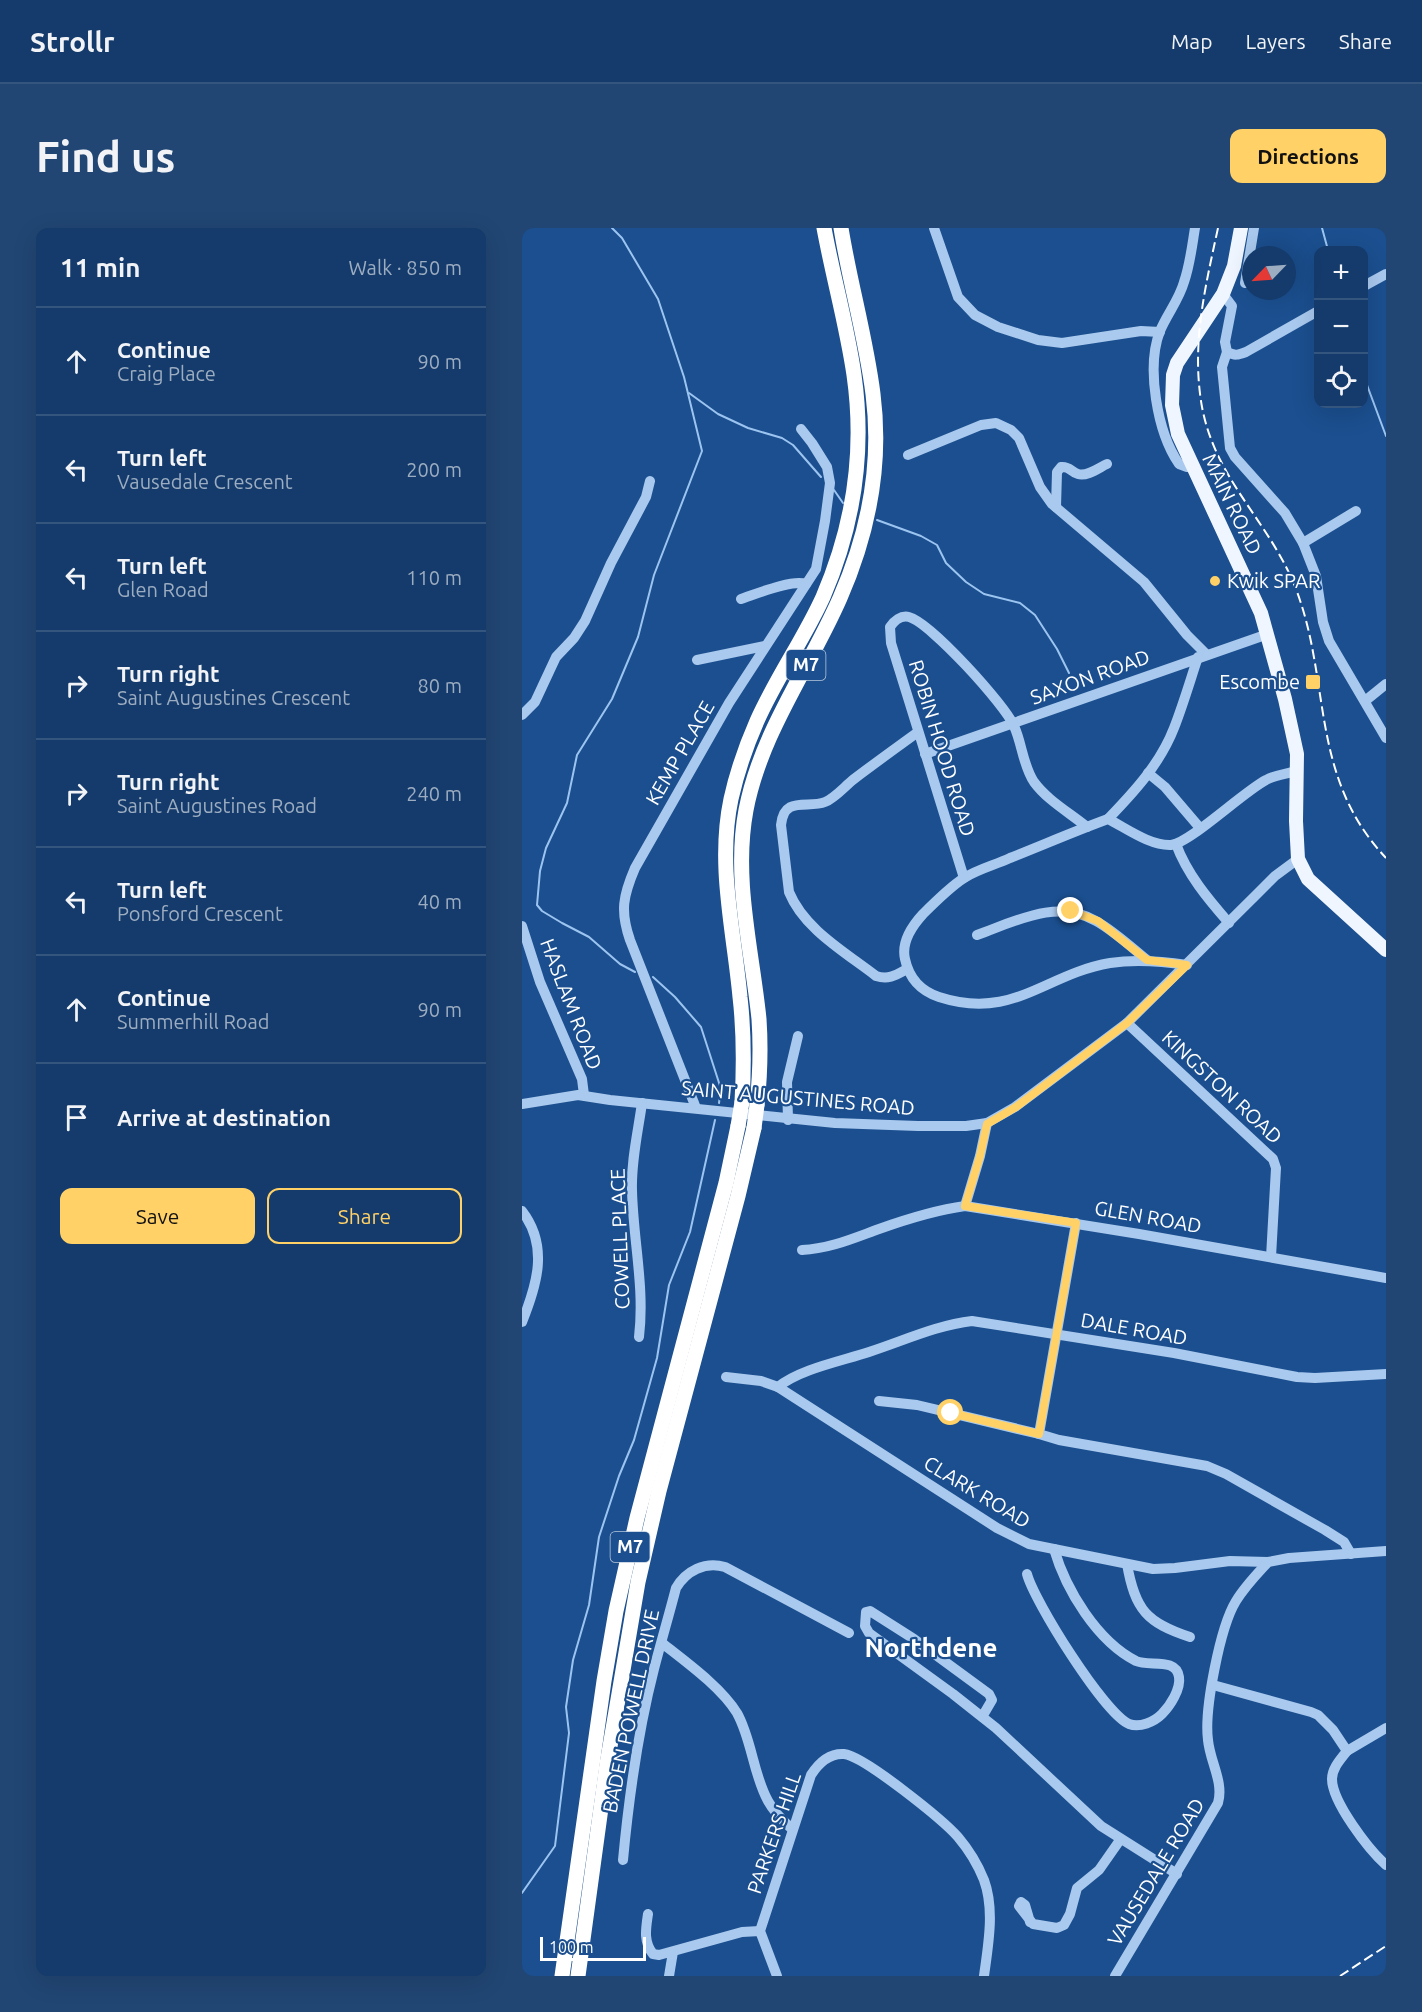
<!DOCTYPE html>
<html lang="en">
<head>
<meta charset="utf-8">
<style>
  :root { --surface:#143b6b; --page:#214673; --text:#f1f3f6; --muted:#9dadc1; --line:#33557e; --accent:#ffd166 }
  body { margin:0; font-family:Ubuntu,sans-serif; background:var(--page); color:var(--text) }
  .controls { position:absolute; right:18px; top:18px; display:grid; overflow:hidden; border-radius:12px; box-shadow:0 6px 24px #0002 }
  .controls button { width:54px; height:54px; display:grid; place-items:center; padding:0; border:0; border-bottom:2px solid var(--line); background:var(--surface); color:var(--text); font:30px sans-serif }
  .compass { position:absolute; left:720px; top:18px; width:54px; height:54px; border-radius:50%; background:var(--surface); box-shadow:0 6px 24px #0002; rotate:245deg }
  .scale { position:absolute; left:18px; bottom:15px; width:106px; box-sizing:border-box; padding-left:6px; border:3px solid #fff; border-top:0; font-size:16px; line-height:21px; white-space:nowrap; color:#fff; -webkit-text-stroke:4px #1b4f8f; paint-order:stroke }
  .stop { position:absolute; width:18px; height:18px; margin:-14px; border:4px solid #ffd166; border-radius:50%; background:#fff }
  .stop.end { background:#ffd166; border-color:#fff; box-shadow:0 2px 6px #0008 }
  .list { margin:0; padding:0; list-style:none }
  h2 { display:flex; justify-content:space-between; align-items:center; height:78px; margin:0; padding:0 24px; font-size:26px }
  h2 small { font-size:20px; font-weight:400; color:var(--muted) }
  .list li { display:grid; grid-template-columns:39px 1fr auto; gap:18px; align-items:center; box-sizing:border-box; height:108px; padding:0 24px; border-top:2px solid var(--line) }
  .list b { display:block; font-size:22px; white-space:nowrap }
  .list p { margin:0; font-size:20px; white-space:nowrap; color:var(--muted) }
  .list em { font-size:20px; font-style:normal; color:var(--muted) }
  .actions { display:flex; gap:12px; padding:18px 24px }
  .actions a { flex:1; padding:14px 0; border:2px solid var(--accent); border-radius:12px; text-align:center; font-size:21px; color:var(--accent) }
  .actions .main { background:var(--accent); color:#111 }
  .icon { flex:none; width:33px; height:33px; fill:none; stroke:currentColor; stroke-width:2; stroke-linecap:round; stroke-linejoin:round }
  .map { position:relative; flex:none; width:864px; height:1748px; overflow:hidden; border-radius:12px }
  header { display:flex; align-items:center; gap:36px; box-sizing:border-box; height:84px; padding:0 30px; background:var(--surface); border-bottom:2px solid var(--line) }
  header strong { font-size:28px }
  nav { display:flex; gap:33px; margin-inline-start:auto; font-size:21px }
  .intro { display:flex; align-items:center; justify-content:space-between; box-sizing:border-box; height:144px; padding:0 36px }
  h1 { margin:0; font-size:42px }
  .button { padding:15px 27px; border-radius:12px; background:var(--accent); color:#111; font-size:21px; font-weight:700 }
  main { display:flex; gap:36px; padding:0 36px }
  aside { flex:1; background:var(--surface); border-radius:12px; box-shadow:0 6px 24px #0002 }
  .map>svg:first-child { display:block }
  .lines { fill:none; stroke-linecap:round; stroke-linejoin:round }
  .stream { stroke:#9cc4f0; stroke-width:2 }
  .minor { stroke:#a9c9ee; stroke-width:10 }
  .major { stroke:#f0f6ff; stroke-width:14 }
  .highway { stroke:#fff; stroke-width:15 }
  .rail { stroke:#fff; stroke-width:2; stroke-dasharray:10 4.5; stroke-linecap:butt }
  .highway-bridge { stroke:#fff; stroke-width:15 }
  .route { stroke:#ffd166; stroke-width:8 }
  .poi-dot { fill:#ffd166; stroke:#1b4f8f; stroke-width:2 }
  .labels { text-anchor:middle; stroke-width:4.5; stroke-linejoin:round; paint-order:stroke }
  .shield { fill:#1b4f8f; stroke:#bbcadd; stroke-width:1.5 }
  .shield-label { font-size:18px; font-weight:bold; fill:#fff }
  .street-label { font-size:20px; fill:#fff; stroke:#1b4f8f }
  .poi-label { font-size:20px; fill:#fff; stroke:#1b4f8f; text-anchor:start }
  .district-label { font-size:26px; font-weight:bold; fill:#fff; stroke:#1b4f8f }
</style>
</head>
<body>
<header>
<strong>Strollr</strong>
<nav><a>Map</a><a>Layers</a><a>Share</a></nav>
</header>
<div class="intro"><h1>Find us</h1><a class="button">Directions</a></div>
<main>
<aside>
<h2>11 min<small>Walk · 850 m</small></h2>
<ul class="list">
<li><svg class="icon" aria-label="ahead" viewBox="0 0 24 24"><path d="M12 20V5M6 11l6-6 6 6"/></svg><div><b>Continue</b><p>Craig Place</p></div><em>90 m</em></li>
<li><svg class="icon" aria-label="left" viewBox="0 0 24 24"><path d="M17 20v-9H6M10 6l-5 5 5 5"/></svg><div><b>Turn left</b><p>Vausedale Crescent</p></div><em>200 m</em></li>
<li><svg class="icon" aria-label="left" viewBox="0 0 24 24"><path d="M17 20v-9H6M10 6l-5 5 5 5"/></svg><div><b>Turn left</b><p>Glen Road</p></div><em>110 m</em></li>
<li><svg class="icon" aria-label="right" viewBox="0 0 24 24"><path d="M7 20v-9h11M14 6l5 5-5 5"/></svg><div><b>Turn right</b><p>Saint Augustines Crescent</p></div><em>80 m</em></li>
<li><svg class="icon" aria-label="right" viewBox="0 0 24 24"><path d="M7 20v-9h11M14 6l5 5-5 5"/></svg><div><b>Turn right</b><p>Saint Augustines Road</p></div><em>240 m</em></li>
<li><svg class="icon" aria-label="left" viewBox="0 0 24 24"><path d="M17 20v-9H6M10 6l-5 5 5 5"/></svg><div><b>Turn left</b><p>Ponsford Crescent</p></div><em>40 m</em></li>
<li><svg class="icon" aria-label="ahead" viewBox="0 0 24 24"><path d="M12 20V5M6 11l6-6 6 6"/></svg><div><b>Continue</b><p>Summerhill Road</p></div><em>90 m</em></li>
<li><svg class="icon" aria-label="arrive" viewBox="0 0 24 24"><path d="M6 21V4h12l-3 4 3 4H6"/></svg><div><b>Arrive at destination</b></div></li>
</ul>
<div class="actions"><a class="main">Save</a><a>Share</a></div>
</aside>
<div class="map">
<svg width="864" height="1748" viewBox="0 0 864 1748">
  <rect width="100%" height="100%" fill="#1b4f8f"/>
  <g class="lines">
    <g class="stream">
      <path d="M90,0l10,10 36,61 26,78 18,74 -48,124 -16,62 -26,62 -35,56 -10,48 -21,45 -6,23 -3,34 5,6 20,12 27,14 31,27 15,8"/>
      <path d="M800,0l6,22"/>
      <path d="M842,149l22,59"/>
      <path d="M167,165l29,21 30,14 34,10 11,7 28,32"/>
      <path d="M312,262l9,13"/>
      <path d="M355,292l44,16 16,9 9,18 20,19 18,12 36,9 15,12 22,34 12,24"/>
      <path d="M131,749l22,20 26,30 20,62 -2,14"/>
      <path d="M0,1665l33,-47 14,-113 -3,-26 7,-47 16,-55 10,-68 20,-61 15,-36 23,-82 12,-73 21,-53 25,-112"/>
    </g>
    <g class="minor">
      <path d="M412,0l24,69 17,18 23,12 40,13 24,3 79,-12 19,1"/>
      <path d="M723,55l9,-55"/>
      <path d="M842,58l22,-12"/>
      <path d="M701,66l9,12 -7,36 2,10c8,4 11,3 19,0l72,-41"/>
      <path d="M705,124l-5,15 8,81 5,9 50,56 18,30 13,33 7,46 6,19 57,97"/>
      <path d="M386,227l73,-30 15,-2 15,7 8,8 21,49 12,17 92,78 43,53 19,19"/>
      <path d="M670,238l-5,1 -8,-3c-22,-32 -33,-97 -19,-133 7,-17 19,-31 24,-49 6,-17 8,-36 11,-54"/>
      <path d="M534,279l1,-35 4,-5c9,-1 10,5 17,7 9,3 22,-7 29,-10"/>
      <path d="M781,315l53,-32"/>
      <path d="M219,371c15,-5 51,-20 65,-15"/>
      <path d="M175,432l68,-14"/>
      <path d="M843,473l21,-17"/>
      <path d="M0,487l13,-13 21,-45 18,-19 11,-17 26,-58 35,-66 4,-16"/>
      <path d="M403,526l343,-120"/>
      <path d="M626,545l17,14 35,41"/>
      <path d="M586,591c26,-27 52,-55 66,-91 9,-23 16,-47 24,-71"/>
      <path d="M654,616c11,30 32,55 53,79"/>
      <path d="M442,650l-73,-235 -1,-16c4,-6 11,-12 19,-10 22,6 96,88 105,109 8,17 9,40 20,56 13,18 36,31 53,45"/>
      <path d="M0,698l18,56 42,97 2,16"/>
      <path d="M455,707c37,-13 80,-37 119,-14 18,10 35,26 51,39"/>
      <path d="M665,737c-26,-4 -52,-6 -77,-2 -65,11 -97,58 -171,34 -18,-6 -30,-19 -34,-38 -4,-17 7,-33 18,-45 12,-12 27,-27 41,-36 14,-9 31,-13 46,-20 33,-13 65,-27 98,-39 18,9 42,27 63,26 19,-2 72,-53 95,-65 9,-5 20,-6 30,-9"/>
      <path d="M385,741c-11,6 -18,11 -31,7 -31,-24 -72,-47 -87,-84l-8,-67c3,-30 27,-16 44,-23 10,-4 20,-16 29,-23 21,-16 42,-31 64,-47"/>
      <path d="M605,795l146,136 3,9 -5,89"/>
      <path d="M0,876l56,-9 32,5 225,23 83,3h48l21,-3 28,-16 112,-84 128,-127 20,-20 23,-17"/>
      <path d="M174,880l-66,-168c-10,-29 -7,-44 5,-72l94,-165 87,-134 9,-48 5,-38 -3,-16 -15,-24 -11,-14"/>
      <path d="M266,892l-1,-38 11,-46"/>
      <path d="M443,978l15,-50 7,-33"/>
      <path d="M0,983c27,35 15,74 0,111"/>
      <path d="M554,995l-37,211 20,6 148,26 19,8 99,56 19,12 7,12"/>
      <path d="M280,1022c27,-1 52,-12 77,-21 28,-10 57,-19 86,-23l174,28 247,44"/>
      <path d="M117,1109c6,-49 -6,-98 -7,-147 -1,-29 6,-58 10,-87"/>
      <path d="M204,1149l35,4 17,6 219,141 32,16 124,25 22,-1 55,-7 38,1"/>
      <path d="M256,1159c22,-18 64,-26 91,-35 34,-11 68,-27 103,-31l202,32 123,24 18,1 71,-4"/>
      <path d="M357,1173l38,4 122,29"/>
      <path d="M605,1336c8,46 20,59 63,73"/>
      <path d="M505,1346c7,27 77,139 102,150 11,4 25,-2 33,-10 8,-8 19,-25 17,-37 -3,-20 -30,-10 -43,-16 -39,-20 -70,-71 -82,-112"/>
      <path d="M140,1415c24,19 59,44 75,70 15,27 16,61 31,88 6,11 15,20 24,28"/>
      <path d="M691,1457l98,27 7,3 15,15 14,21c-6,8 -15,17 -15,28 0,23 37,71 54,86"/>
      <path d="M460,1489l10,-17 -3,-6 -75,-55 -44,-28 -4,1 -1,14 4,7 84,61 43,34 105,98 76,48"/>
      <path d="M825,1523l39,-23"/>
      <path d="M101,1632c6,-64 15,-129 31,-191 7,-27 15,-54 22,-81 10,-17 29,-27 49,-21l124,66"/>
      <path d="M126,1686c-2,14 -5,28 5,40l6,1 83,-23 18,-1"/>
      <path d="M508,1694l-5,-17 -4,-3 -2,4 14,18 24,4 7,-3 6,-11 7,-26 22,-18 21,-30"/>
      <path d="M147,1748l4,-24"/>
      <path d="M255,1748l-17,-45 51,-156c7,-11 18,-22 33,-21 20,2 99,66 114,83 11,13 20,28 26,43 11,30 4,66 0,96"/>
      <path d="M593,1748l103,-173c6,-21 -8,-41 -10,-63 -4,-30 12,-113 28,-139 9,-15 21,-27 32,-39l21,-4 97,-7"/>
    </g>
    <path class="major" d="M719,0l-7,38 -11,28 -46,69 -4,12 -1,30 6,29 83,179 24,86 12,55 -1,67 2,38 10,20 78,71"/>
    <g class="highway">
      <path d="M220,874c2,-35 2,-70 -2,-105 -6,-66 -23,-132 -9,-198 6,-27 15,-53 26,-78 19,-43 47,-82 66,-124 31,-72 42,-145 31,-222 -7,-49 -21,-98 -30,-147"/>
      <path d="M235,877c3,-29 4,-57 2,-86 -7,-69 -26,-140 -13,-209 15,-78 63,-141 94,-212 28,-64 42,-134 33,-204 -7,-56 -23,-110 -32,-166"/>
      <path d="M40,1748l42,-295 12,-70 21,-93 89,-335 12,-57"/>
      <path d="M56,1748l29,-212 31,-182 21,-91 79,-295 16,-68"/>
    </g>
    <g class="rail">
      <path d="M696,0c-13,60 -27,117 -16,179 13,69 60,108 88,168 44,96 15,197 96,283"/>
      <path d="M818,1748l46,-30"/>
    </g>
    <g class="highway-bridge">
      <path d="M216,898l4,-24"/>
      <path d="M232,900l3,-23"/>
    </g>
  </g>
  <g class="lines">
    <path class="route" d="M429,1185l88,21 37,-211 -111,-17 15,-50 7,-32 29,-17 111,-84 60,-58 -40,-5 -49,-39 -27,-10"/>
  </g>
  <g class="poi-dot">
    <circle cx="693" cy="353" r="6"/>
    <rect x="783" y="446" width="16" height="16" rx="3"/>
  </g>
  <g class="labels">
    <g class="shield">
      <rect x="264.5" y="422" width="39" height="30" rx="4.5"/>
      <rect x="88.5" y="1304" width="39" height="30" rx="4.5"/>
    </g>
    <g class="shield-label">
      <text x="284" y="443">M7</text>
      <text x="108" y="1325">M7</text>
    </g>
    <g class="street-label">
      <text transform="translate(710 276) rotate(64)" y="7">MAIN ROAD</text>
      <text transform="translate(568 449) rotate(-20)" y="7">SAXON ROAD</text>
      <text transform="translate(420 520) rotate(73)" y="7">ROBIN HOOD ROAD</text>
      <text transform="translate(158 525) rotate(-60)" y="7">KEMP PLACE</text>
      <text transform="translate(49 776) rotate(69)" y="7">HASLAM ROAD</text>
      <text transform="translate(700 859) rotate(43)" y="7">KINGSTON ROAD</text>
      <text transform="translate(276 870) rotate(5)" y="7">SAINT AUGUSTINES ROAD</text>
      <text transform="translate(626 989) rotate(10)" y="7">GLEN ROAD</text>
      <text transform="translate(98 1011) rotate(-92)" y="7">COWELL PLACE</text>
      <text transform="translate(612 1101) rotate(10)" y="7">DALE ROAD</text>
      <text transform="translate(455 1264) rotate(31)" y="7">CLARK ROAD</text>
      <text transform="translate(109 1483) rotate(-78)" y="7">BADEN POWELL DRIVE</text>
      <text transform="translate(252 1605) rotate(-71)" y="7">PARKERS HILL</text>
      <text transform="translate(634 1644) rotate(-59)" y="7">VAUSEDALE ROAD</text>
    </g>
    <g class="poi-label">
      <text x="705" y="360">Kwik SPAR</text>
      <text x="778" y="461" text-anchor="end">Escombe</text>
    </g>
    <g class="district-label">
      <text x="409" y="1429">Northdene</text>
    </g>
  </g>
</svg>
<div class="controls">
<button>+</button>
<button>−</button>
<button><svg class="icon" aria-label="locate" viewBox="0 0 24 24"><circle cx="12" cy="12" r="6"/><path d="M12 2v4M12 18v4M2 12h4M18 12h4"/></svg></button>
</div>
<svg class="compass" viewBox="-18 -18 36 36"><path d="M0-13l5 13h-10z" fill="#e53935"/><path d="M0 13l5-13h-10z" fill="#9dadc1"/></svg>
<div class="scale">100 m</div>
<div class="stop" style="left:429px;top:1185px"></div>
<div class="stop end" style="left:549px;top:683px"></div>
</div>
</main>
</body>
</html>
